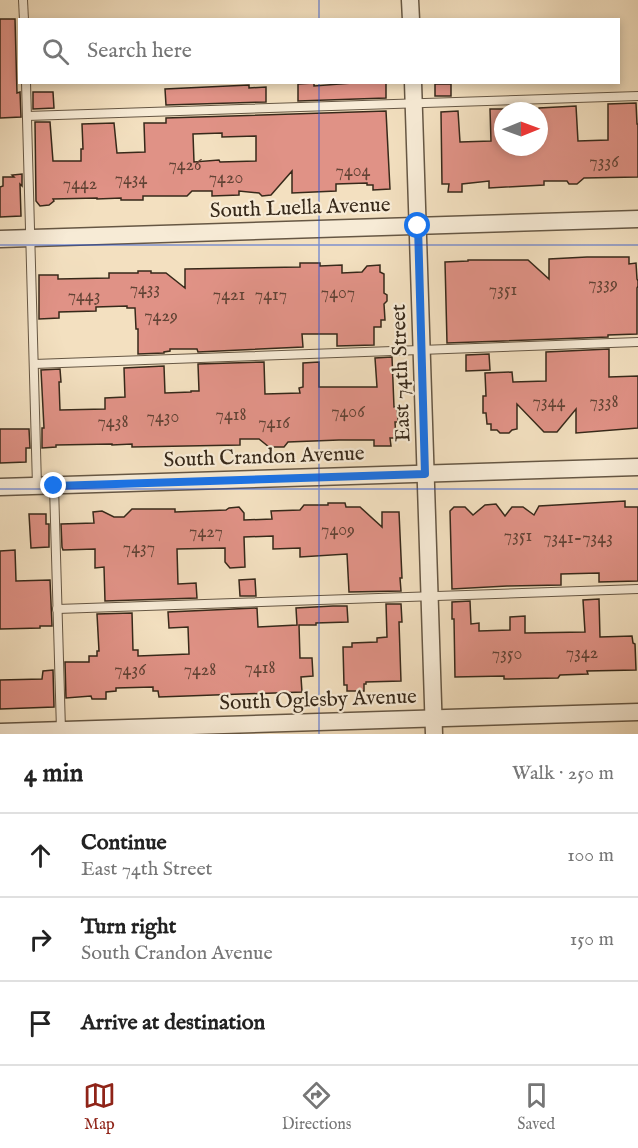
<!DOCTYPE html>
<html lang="en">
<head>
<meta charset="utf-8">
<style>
  :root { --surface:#fff; --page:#f2f2f2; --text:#222; --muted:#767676; --line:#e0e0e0; --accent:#8f2418 }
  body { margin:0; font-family:"IM FELL English",serif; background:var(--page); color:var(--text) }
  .compass { position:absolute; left:494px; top:102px; width:54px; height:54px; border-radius:50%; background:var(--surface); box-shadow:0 3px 9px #0003; rotate:89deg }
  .stop { position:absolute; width:18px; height:18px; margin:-14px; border:4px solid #1a73e8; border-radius:50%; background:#fff }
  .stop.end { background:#1a73e8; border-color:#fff; box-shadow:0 2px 6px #0008 }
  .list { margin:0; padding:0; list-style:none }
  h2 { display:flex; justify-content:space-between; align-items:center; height:78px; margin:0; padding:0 24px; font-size:26px }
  h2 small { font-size:20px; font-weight:400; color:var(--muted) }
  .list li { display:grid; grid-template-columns:39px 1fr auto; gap:18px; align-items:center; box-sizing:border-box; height:84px; padding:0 24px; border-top:2px solid var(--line) }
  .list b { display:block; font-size:22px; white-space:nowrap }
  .list p { margin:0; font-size:20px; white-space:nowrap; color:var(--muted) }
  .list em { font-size:20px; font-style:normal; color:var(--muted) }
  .icon { flex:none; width:33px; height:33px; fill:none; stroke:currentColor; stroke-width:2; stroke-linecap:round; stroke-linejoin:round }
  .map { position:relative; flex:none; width:638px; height:734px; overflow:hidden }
  .search { position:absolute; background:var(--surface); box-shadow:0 3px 9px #0003; left:18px; right:18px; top:18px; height:66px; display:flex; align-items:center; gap:15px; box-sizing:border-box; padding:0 21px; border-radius:0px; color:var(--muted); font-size:22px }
  .sheet { height:330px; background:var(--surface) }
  nav { display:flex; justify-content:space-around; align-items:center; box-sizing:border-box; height:84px; border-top:2px solid var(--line); background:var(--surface); font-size:16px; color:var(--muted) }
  nav a { display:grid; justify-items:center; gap:3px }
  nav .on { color:var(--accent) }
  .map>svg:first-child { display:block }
  .building { fill:#e09286; stroke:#37291a; stroke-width:1.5; fill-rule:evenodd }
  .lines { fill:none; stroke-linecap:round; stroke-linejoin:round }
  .service-casing { stroke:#665744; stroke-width:10 }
  .minor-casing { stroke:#665744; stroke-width:19 }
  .service { stroke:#f7ebd6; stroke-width:8 }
  .minor { stroke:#f7ebd6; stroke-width:16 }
  .route { stroke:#1a73e8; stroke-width:8 }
  .grid { fill:none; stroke:#1d4ed8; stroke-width:1.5; stroke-opacity:0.55 }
  .labels { text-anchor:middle; stroke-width:4.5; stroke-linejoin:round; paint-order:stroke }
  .number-label { font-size:18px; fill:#614335 }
  .street-label { font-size:21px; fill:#37291a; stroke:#f7ebd6 }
</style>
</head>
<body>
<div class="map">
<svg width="638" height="734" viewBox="0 0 638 734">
  <rect width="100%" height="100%" fill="#f3e0c0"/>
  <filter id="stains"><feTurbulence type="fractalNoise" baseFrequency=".00333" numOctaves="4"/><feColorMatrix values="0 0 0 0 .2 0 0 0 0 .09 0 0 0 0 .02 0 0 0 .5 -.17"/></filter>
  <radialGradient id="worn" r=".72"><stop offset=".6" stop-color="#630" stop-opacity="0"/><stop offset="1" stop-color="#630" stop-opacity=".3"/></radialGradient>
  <g class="building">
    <path d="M0,19h15l2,74 3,-1 1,25 -21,1z"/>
    <path d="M366,82h20v16l-88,3v-17l16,-1v3z"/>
    <rect x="435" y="84" width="16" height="12"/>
    <path d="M249,85v3l17,-1v15l-100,3 -1,-16z"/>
    <path d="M33,92h20l1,16 -21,1z"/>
    <path d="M636,103l1,21h1v53l-54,1 -7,6h-8l-2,-3h-23v4l-55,3v-7l-27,3v8h-14l1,-8h-7l-1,-72 17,-1 2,31 31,-1 -1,-32h13v38h36v-39l37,-2 2,35 30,-1v-36z"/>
    <path d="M386,111l4,78 -17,1v-5h-6v-2l-31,1v7l-44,2v-22l-21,24 -9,1 -3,-3 -20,-2v4l-27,1v-5h-20l-5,5h-44v4h-22v-2l-24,1v-1l-44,1 1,2 -5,4 -9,1 -4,-5 -1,-79h15l3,39h28v-12h2l-1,-25 32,-1 3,30 28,-1 -1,-29h22v-5zM222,133v4l34,-1v25l-36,1 -1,-2 -25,2 -1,-28z"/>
    <path d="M22,174v12l-2,-2 1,32 -21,1v-30l3,-1v-9h11l-2,-2z"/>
    <path d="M587,257h42v7l7,-1 1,16 1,2v5l-1,2v46l-29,1v2l-161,6 -2,-81 23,-1v-1h60l21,19v-20z"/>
    <path d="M300,263h20v3l22,-1v8l20,-1 5,-6 13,-1v7l4,2v19l3,2v6l-3,3 1,16h-4v7h-7v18l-37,1v-12h-35l1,13 -105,5 -1,-3h-27v2l-6,1v1l-26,1v-25h-2l-1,-21h-8v-2l-31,1v4l-37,1v6l-20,1v-44h19v4l51,-1v-5h29v-2h13v2h15l19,15v-19l115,-2z"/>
    <path d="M609,349v28l29,-1v52l-62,5v-24l-19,23h-13l-27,-28v25l-5,1 -3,3h-9l-3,-3h-6v-6h-4l-1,-11h-3v-17h3l-1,-23 27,-1 1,10 33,-1v-29z"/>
    <path d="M489,354l1,16 -24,1v-16z"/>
    <path d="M392,357l2,50h3l1,15h-3l1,16h-6l1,8h-17v-6h-35l-51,2 -4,5h-15l-10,-8h-19v6l-108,2v-3l-20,1v-1l-56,1v2l-14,1v-20h2l-3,-58 19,-1 1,13h-2l1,28 45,-1v-11l20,-1 -1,-29 40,-2 1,27 26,-1v-1h8l-1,-27 66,-2 1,32 35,-1 -1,-5 4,-1v-24l16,-1v25h58l-2,-29z"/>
    <path d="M0,429h29l1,19h-4v14l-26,1z"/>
    <path d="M625,501v6h13v74l-39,1v-9l-38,1v11l-54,1 -55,3 -2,-78 4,-4h11l8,8 12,-10 11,-1 9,12 7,-9h11l11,8 5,-9z"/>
    <path d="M328,503h17l1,4h14l22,20v-15h17l3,66h-2l1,13 -52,1 -2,-38 -47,3v-9l-27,1v-13l-29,1 1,30 -15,1 -5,-6v-14l-48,1 1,35 18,-1 1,15 -92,3 -1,-34 -9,1v-19l-32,1 -1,-3 -1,-23 33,-1 -1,-11 9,-1 12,6h10l8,-8h43v3l51,-2 3,-2 10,-1 5,6v7l28,-1 -1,-8 29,-1 4,-5h24z"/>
    <path d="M29,514h17v10h3v23l-18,1z"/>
    <path d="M15,550l1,31 34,-1 2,46h-12v2l-40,1v-78z"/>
    <path d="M255,579l1,17h-16l-1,-16z"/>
    <path d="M599,599l1,38 32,-1 1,7 2,1 1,26 -49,1 1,3 -28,1 -2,3 -54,1v-3l-49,1 -1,-58h-2v-17l18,-1 1,23 8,-1v8l31,-1v-13l15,-1v17l60,-1 -2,-32z"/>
    <path d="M386,604h15l1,18h-3l2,59 -35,1v2h-2v7h-17v-6h-3l-1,-38h9v-4l25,-1v-4l10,-1z"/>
    <path d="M333,606h14l1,16 -32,1v2h-17l1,33h12l1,18 -12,1 1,15 -143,5 -1,-6h-5v-4l-37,1v3l-10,1v7h-14l-1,-3 -25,2 -1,-36h24v-6h8v-5h2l-2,-37 35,-1 1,37h5v6l51,-2 -1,-27 -19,1 -1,-16 89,-4 1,19 39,-2 -1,-17z"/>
    <path d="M53,670l1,37 -54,2v-29l42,-1 1,-8z"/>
  </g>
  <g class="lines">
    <defs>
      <g id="service">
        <path d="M23,0l1,20"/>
        <path d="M26,82l11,404"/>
        <path d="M27,116l611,-20"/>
        <path d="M34,364l604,-22"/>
        <path d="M54,486l7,244"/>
        <path d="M57,609l581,-20"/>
      </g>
      <g id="minor">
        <path d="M410,0l1,20"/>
        <path d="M413,82l21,652"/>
        <path d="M0,239l638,-20"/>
        <path d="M0,487l638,-20"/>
        <path d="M0,732l638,-20"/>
      </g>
    </defs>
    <use href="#service" class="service-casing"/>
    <use href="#minor" class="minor-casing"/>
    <use href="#service" class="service"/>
    <use href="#minor" class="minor"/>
  </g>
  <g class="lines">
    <path class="route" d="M54,486l371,-12 -7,-248"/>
  </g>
  <path class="grid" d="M319,0v20M319,82v652M0,245h638M0,489h638"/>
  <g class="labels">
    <g class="number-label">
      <text x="604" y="167">7336</text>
      <text x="185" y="170">7426</text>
      <text x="353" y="176">7404</text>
      <text x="226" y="183">7420</text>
      <text x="131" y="184">7434</text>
      <text x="80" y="189">7442</text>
      <text x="603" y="289">7339</text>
      <text x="145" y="294">7433</text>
      <text x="503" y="295">7351</text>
      <text x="338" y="298">7407</text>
      <text x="229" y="300">7421</text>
      <text x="271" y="300">7417</text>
      <text x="84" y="301">7443</text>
      <text x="161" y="321">7429</text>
      <text x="549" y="407">7344</text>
      <text x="604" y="407">7338</text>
      <text x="348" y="417">7406</text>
      <text x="231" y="420">7418</text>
      <text x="163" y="422">7430</text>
      <text x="113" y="427">7438</text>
      <text x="274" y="428">7416</text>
      <text x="338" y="535">7409</text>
      <text x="206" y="537">7427</text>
      <text x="518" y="541">7351</text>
      <text x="578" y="543">7341-7343</text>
      <text x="139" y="553">7437</text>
      <text x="582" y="658">7342</text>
      <text x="507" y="659">7350</text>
      <text x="260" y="673">7418</text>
      <text x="130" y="675">7436</text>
      <text x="200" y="675">7428</text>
    </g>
    <g class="street-label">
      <text transform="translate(300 207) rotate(-2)" y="7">South Luella Avenue</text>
      <text transform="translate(400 373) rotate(-92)" y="7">East 74th Street</text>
      <text transform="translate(264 456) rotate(-2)" y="7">South Crandon Avenue</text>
      <text transform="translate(318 699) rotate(-2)" y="7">South Oglesby Avenue</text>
    </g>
  </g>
  <rect width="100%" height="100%" filter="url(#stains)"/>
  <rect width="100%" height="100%" fill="url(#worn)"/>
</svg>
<svg class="compass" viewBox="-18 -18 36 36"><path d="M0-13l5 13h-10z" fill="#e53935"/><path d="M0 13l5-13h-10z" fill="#767676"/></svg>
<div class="stop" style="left:418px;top:226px"></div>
<div class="stop end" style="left:54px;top:486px"></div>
<div class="search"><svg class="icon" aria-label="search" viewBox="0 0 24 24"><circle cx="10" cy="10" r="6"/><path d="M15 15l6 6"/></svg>Search here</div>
</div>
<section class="sheet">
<h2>4 min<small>Walk · 250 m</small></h2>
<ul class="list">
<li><svg class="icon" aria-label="ahead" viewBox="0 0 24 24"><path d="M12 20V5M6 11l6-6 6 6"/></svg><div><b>Continue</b><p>East 74th Street</p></div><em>100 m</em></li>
<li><svg class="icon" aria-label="right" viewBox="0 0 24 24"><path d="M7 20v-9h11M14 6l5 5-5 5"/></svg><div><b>Turn right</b><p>South Crandon Avenue</p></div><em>150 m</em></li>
<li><svg class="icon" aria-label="arrive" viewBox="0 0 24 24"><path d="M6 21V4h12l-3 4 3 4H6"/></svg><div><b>Arrive at destination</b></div></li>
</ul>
</section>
<nav>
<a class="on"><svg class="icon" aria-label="map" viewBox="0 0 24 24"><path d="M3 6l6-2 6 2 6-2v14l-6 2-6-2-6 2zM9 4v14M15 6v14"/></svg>Map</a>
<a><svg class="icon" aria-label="directions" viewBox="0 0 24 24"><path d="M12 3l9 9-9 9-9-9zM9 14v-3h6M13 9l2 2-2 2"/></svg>Directions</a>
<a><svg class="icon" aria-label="saved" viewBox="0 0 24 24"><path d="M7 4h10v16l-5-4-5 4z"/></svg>Saved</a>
</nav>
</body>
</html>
